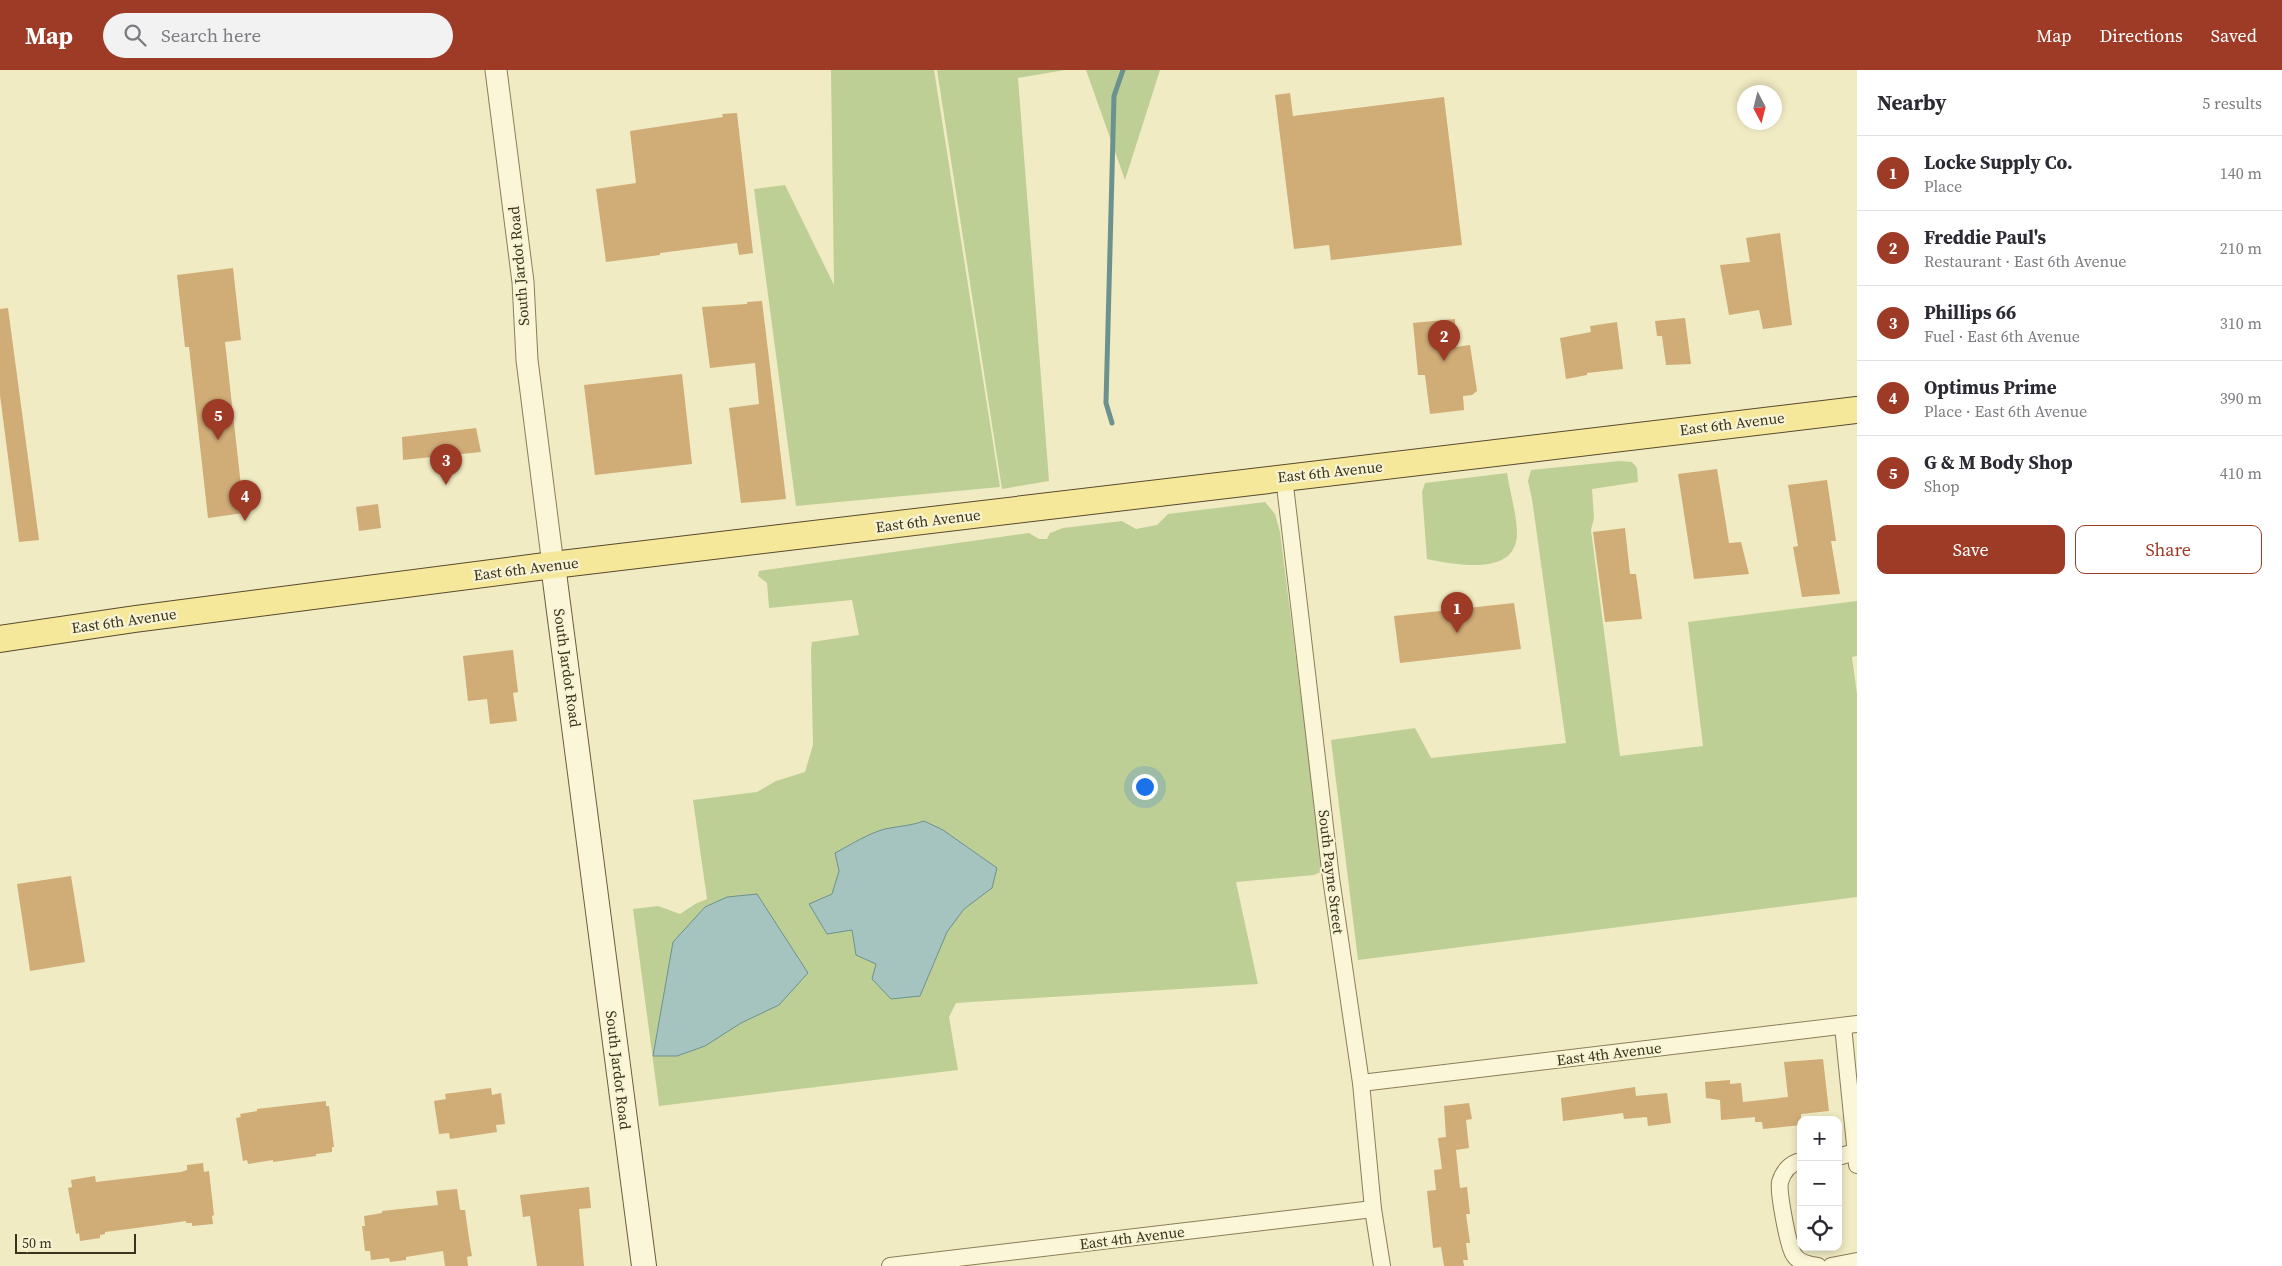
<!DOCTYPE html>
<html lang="en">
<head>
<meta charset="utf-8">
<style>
  :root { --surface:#fff; --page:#f2f2f3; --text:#2b2b33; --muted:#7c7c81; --line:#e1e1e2; --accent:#9d3b26 }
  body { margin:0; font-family:"Source Serif 4",serif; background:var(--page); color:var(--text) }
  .controls { position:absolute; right:15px; bottom:15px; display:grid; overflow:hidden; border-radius:10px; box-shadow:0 2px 8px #0003 }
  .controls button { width:45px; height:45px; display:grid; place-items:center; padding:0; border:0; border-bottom:1px solid var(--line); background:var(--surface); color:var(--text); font:25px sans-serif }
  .compass { position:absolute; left:1737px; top:15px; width:45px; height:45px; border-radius:50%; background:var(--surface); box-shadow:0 2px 8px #0003; rotate:173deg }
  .scale { position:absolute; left:15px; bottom:12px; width:121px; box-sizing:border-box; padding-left:5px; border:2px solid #3a311e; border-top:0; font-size:14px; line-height:18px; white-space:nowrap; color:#3a311e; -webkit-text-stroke:4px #f7f3d3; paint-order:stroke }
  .you { position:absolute; left:1144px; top:716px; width:18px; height:18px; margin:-12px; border:4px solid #fff; border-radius:50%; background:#1a73e8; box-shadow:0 0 0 8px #1a73e833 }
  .badge { display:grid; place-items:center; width:32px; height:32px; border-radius:50%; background:var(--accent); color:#fff; font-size:16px; font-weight:700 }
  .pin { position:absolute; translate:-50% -41px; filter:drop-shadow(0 1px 2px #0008) }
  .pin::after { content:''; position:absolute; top:26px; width:18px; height:15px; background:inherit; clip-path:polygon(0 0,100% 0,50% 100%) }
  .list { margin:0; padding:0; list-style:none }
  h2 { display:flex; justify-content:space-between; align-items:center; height:65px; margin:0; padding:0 20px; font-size:21px }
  h2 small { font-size:16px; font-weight:400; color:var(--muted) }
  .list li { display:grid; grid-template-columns:32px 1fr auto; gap:15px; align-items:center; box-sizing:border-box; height:75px; padding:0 20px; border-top:1px solid var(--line) }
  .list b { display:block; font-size:19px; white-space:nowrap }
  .list p { margin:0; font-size:16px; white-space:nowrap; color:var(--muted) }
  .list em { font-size:16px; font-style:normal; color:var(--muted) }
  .actions { display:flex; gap:10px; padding:15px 20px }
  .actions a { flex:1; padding:11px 0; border:1px solid var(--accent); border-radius:10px; text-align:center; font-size:18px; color:var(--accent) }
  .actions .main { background:var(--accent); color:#fff }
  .icon { flex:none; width:28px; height:28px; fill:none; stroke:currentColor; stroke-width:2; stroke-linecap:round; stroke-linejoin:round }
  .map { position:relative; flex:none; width:1857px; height:1196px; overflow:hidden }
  header { display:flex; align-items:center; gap:30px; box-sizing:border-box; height:70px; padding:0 25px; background:var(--accent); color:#fff }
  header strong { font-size:24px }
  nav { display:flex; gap:28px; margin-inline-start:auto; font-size:18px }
  .search { width:350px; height:45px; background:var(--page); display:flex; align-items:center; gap:12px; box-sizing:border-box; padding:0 18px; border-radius:28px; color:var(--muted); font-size:19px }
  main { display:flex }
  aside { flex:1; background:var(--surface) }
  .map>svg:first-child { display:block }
  .green { fill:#becf96 }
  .water { fill:#a5c3bf; stroke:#6c928f }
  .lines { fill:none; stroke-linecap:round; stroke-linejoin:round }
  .stream { stroke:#6c928f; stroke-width:5 }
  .building { fill:#d0ac77 }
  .minor-casing { stroke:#8b7d59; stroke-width:18 }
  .tertiary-casing { stroke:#8b7d59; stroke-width:23 }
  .secondary-casing { stroke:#6d5d3c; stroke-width:26 }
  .primary-casing { stroke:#59492d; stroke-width:28 }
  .minor { stroke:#faf6d7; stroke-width:16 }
  .tertiary { stroke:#faf6d7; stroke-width:21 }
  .secondary { stroke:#faf6d7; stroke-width:24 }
  .primary { stroke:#f5e89a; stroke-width:26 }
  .labels { text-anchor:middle; stroke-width:4.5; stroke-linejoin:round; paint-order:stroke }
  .street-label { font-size:15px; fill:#3a311e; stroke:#f7f3d3 }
</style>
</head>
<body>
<header>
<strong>Map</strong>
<div class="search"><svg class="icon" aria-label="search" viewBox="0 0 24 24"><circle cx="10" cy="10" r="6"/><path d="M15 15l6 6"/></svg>Search here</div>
<nav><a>Map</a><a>Directions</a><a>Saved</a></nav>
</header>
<main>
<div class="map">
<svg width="1857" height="1196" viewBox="0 0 1857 1196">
  <rect width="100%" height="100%" fill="#f0ebc3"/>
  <g class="green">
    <path d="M831,0h103l66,417 -204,19 -42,-317 31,-4 49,100z"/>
    <path d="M937,0h128l-47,8 31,403 -47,8z"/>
    <path d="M1086,0h74l-35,110z"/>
    <path d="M1620,391l12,1 5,6 1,14 -46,7 2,29 -3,12 29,226 83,-10 -15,-124 169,-21v55l-5,1 5,37v203l-499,63 -27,-220 84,-12 16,30 135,-15 -34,-244 -4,-18 3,-11z"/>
    <path d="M1507,403c3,20 10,42 10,61 -1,44 -64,30 -90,25l-5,-67 3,-9z"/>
    <path d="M1265,432l10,12 5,18 43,339 -9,4 -78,7 22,102 -302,19 -7,14 9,53 -299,36 -26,-197 25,-3 22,8 15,-10 12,-5 -14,-99 64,-8 19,-11 29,-9 8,-27 -2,-94 1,-9 47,-7 -7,-35 -83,8 -2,-25 -9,-7 1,-5 270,-38 10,6h8l3,-6 13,-5 59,-7 14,8 21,-4 11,-11z"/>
  </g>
  <g class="water">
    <path d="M924,751l19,9 54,38 -5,20 -28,21 -17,23 -27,64 -29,3 -19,-20 4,-15 -20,-9 -4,-25 -25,4 -18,-30 23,-10 7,-23 -4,-18c17,-9 32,-19 50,-24 14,-3 25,-3 39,-8z"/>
    <path d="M757,824l51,79 -29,32 -38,18 -36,23 -28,10h-24l20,-114 32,-35 22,-10z"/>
  </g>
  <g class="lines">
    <path class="stream" d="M1112,353l-6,-20 8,-307 9,-26"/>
  </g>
  <g class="building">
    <path d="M1290,23l3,23 151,-19 18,148 -131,15 -2,-15 -35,4 -19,-154z"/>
    <path d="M737,43l16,140 -14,2 -2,-12 -77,10v2l-54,7 -10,-73 40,-6 -6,-52 93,-14 -1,-3z"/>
    <path d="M1780,163l12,92 -29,4 -4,-19 -30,5 -9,-50 30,-3 -4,-24z"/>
    <path d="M233,198l8,72 -16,2 19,171 -36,5 -19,-171h-4l-8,-72z"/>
    <path d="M762,231l24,198 -45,4 -12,-95 30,-4 -4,-41 -45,5 -8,-61 45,-3v-2z"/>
    <path d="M8,238l31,232 -20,2 -19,-147v-86z"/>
    <path d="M1685,248l6,46 -25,1 -4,-29h-5l-2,-15z"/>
    <path d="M1455,249l1,28 14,-2 7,46 -5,4 -9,1 1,14 -34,4 -5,-39h-7l-5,-52z"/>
    <path d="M1617,252l6,47 -36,4v2l-21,4 -6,-41 31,-6 -1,-6z"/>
    <path d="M682,304l10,90 -97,11 -11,-90z"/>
    <path d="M476,358l5,24 -78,8 -1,-23z"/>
    <path d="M1717,399l12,74 12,-1 8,32 -55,5 -16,-105z"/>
    <path d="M1827,410l9,61h-5l9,53 -38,3 -9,-50 5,-1 -10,-61z"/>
    <path d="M378,434l3,24 -22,3 -3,-24z"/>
    <path d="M1625,458l5,46h6l6,45 -37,3 -12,-90z"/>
    <path d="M1514,533l7,46 -121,14 -6,-47z"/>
    <path d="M513,580l5,42 -5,1 4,28 -27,3 -3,-25 -19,2 -5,-45z"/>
    <path d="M71,806l14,86 -55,9 -13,-87z"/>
    <path d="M1823,989l6,52 -28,3v11l-38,4 -1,-7h-7v-5l-34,3 -1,-20 -14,-2 -1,-16 25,-2v4l11,-1 2,19 45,-5 -4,-35z"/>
    <path d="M1635,1017l1,9 31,-3 4,30 -23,3 -1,-9 -23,2 -1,-6 -60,8 -2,-23z"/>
    <path d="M491,1018l1,7 9,-2 4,31 -9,1 1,7 -47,7 -1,-6 -10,1 -5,-33 12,-2 -1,-5z"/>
    <path d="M326,1031v5h3l5,41h-2v5l-16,2v2l-43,6v-2l-25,4 -1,-4 -4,1 -7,-43 5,-1 -1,-3 17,-3v-2z"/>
    <path d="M1469,1033l3,16 -6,1 3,28 -13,2 4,38 7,-1 3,27h-4l4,29h-4l2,17h-5l1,6h-20l-3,-19 -8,1 -6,-57 9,-1 -2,-20 8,-1 -4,-31 8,-1 -2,-31z"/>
    <path d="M203,1093l1,9 5,-1 5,44 -2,1 1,8 -21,2v-3h-6v-2l-35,5 -46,6v2l-5,1v3l-20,3 -1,-8 -3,1 -8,-46 4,-1 -1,-7 24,-4 1,6 85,-10 6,-2v-5z"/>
    <path d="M589,1117l2,21 -12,1 5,57h-47l-7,-50 -7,1 -3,-22z"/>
    <path d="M457,1119l3,21h5l4,29 3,17 -5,1 1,9h-23l-2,-15 -37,6v3l-16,2 -1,-4 -18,2 -1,-9h-5l-3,-25h3l-1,-10 18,-3v-2l56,-6 -2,-14z"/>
  </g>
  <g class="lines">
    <defs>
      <g id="minor">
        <path d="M1284,407l47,401 30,205 12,126 9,57"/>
        <path d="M1843,956l14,139"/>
        <path d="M1361,1013l496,-59"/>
        <path d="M1838,1087l17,-5"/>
        <path d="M1801,1091c-11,2 -18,11 -21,21 -2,10 8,64 14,73 5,8 15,10 24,11"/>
        <path d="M890,1196l483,-57"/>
        <path d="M1831,1196l26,-5"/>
      </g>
      <path id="tertiary" d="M496,0l27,212 4,78 26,205"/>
      <path id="secondary" d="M553,495l91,701"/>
      <path id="primary" d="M0,569l135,-20 418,-54 1304,-155"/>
    </defs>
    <use href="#minor" class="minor-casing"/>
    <use href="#tertiary" class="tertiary-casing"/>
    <use href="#secondary" class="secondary-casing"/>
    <use href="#primary" class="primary-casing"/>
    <use href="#minor" class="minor"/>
    <use href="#tertiary" class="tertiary"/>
    <use href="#secondary" class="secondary"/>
    <use href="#primary" class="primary"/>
  </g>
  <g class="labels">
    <g class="street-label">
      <text transform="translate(519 196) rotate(-95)" y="5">South Jardot Road</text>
      <text transform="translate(1732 354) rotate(-7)" y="5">East 6th Avenue</text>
      <text transform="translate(1330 402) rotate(-6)" y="5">East 6th Avenue</text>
      <text transform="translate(928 451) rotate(-7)" y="5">East 6th Avenue</text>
      <text transform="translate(526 499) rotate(-7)" y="5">East 6th Avenue</text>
      <text transform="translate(124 551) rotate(-8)" y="5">East 6th Avenue</text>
      <text transform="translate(567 598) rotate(82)" y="5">South Jardot Road</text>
      <text transform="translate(1331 802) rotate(83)" y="5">South Payne Street</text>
      <text transform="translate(1609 984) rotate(-7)" y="5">East 4th Avenue</text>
      <text transform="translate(618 1000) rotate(83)" y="5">South Jardot Road</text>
      <text transform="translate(1132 1168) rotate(-7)" y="5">East 4th Avenue</text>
    </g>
  </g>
</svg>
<div class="controls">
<button>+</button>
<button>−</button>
<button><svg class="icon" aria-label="locate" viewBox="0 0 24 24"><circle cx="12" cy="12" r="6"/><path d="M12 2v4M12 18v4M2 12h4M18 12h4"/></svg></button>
</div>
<svg class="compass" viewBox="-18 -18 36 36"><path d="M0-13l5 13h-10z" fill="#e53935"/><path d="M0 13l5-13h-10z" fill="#7c7c81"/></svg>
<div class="scale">50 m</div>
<div class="you"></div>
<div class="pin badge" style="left:1457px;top:563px">1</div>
<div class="pin badge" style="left:1444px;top:291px">2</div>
<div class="pin badge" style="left:446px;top:415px">3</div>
<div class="pin badge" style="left:245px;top:451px">4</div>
<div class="pin badge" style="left:218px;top:370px">5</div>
</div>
<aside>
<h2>Nearby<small>5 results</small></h2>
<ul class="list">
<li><span class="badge">1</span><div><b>Locke Supply Co.</b><p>Place</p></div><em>140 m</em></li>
<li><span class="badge">2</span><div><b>Freddie Paul's</b><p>Restaurant · East 6th Avenue</p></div><em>210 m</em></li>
<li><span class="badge">3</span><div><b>Phillips 66</b><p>Fuel · East 6th Avenue</p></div><em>310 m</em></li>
<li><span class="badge">4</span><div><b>Optimus Prime</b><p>Place · East 6th Avenue</p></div><em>390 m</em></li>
<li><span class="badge">5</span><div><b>G &amp; M Body Shop</b><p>Shop</p></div><em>410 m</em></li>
</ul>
<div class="actions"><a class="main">Save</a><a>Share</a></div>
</aside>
</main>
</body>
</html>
